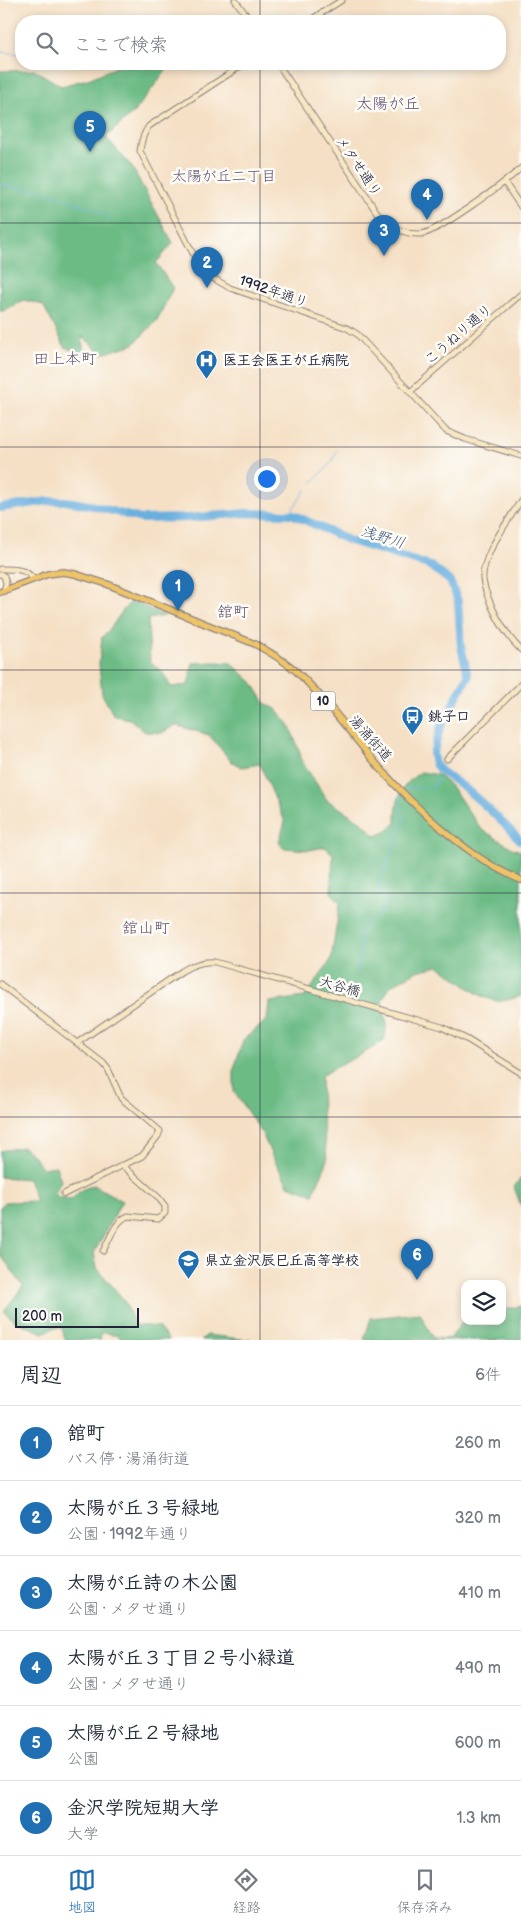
<!DOCTYPE html>
<html lang="ja">
<head>
<meta charset="utf-8">
<style>
  :root { --surface:#fff; --page:#f6f6f7; --text:#1f2937; --muted:#747a83; --line:#e0e1e3; --accent:#1f6fb2 }
  body { margin:0; font-family:"Balsamiq Sans","Klee One",sans-serif; background:var(--page); color:var(--text) }
  .controls { position:absolute; right:15px; bottom:15px; display:grid; overflow:hidden; border-radius:10px; box-shadow:0 2px 8px #0003 }
  .controls button { width:45px; height:45px; display:grid; place-items:center; padding:0; border:0; border-bottom:1px solid var(--line); background:var(--surface); color:var(--text); font:25px sans-serif }
  .scale { position:absolute; left:15px; bottom:12px; width:124px; box-sizing:border-box; padding-left:5px; border:2px solid #22223b; border-top:0; font-size:14px; line-height:18px; white-space:nowrap; color:#22223b; -webkit-text-stroke:4px #fdfcf7; paint-order:stroke }
  .you { position:absolute; left:266px; top:478px; width:18px; height:18px; margin:-12px; border:4px solid #fff; border-radius:50%; background:#1a73e8; box-shadow:0 0 0 8px #1a73e833 }
  .badge { display:grid; place-items:center; width:32px; height:32px; border-radius:50%; background:var(--accent); color:#fff; font-size:16px; font-weight:700 }
  .pin { position:absolute; translate:-50% -41px; filter:drop-shadow(0 1px 2px #0008) }
  .pin::after { content:''; position:absolute; top:26px; width:18px; height:15px; background:inherit; clip-path:polygon(0 0,100% 0,50% 100%) }
  .list { margin:0; padding:0; list-style:none }
  h2 { display:flex; justify-content:space-between; align-items:center; height:65px; margin:0; padding:0 20px; font-size:21px }
  h2 small { font-size:16px; font-weight:400; color:var(--muted) }
  .list li { display:grid; grid-template-columns:32px 1fr auto; gap:15px; align-items:center; box-sizing:border-box; height:75px; padding:0 20px; border-top:1px solid var(--line) }
  .list b { display:block; font-size:19px; white-space:nowrap }
  .list p { margin:0; font-size:16px; white-space:nowrap; color:var(--muted) }
  .list em { font-size:16px; font-style:normal; color:var(--muted) }
  .icon { flex:none; width:28px; height:28px; fill:none; stroke:currentColor; stroke-width:2; stroke-linecap:round; stroke-linejoin:round }
  .map { position:relative; flex:none; width:521px; height:1340px; overflow:hidden }
  .search { position:absolute; background:var(--surface); box-shadow:0 2px 8px #0003; left:15px; right:15px; top:15px; height:55px; display:flex; align-items:center; gap:12px; box-sizing:border-box; padding:0 18px; border-radius:20px; color:var(--muted); font-size:19px }
  .sheet { height:515px; background:var(--surface) }
  nav { display:flex; justify-content:space-around; align-items:center; box-sizing:border-box; height:70px; border-top:1px solid var(--line); background:var(--surface); font-size:14px; color:var(--muted) }
  nav a { display:grid; justify-items:center; gap:2px }
  nav .on { color:var(--accent) }
  .map>svg:first-child { display:block }
  .forest { fill:#6cbb85; stroke:#476e60 }
  .lines { fill:none; stroke-linecap:round; stroke-linejoin:round }
  .stream { stroke:#68afdf; stroke-width:1 }
  .river { stroke:#68afdf; stroke-width:8 }
  .secondary-casing { stroke:#8c8180; stroke-width:7 }
  .primary-casing { stroke:#8c8180; stroke-width:8 }
  .secondary { stroke:#f8e7c3; stroke-width:5 }
  .primary { stroke:#eec469; stroke-width:5.5 }
  .grid { fill:none; stroke:#22223b; stroke-width:1; stroke-opacity:0.55 }
  .labels { text-anchor:middle; stroke-width:5; stroke-linejoin:round; paint-order:stroke }
  .shield { fill:#fdfcf7; stroke:#646373; stroke-width:1 }
  .shield-label { font-size:12px; font-weight:bold; fill:#22223b }
  .street-label { font-size:14px; fill:#22223b; stroke:#fdfcf7 }
  .poi-label { font-size:14px; font-weight:bold; fill:#22223b; stroke:#fdfcf7; text-anchor:start }
  .neighbourhood-label { font-size:15px; fill:#635472; stroke:#fdfcf7 }
  .water-label { font-size:15px; font-style:italic; fill:#3e5a7d; stroke:#fdfcf7 }
  .quarter-label { font-size:16px; fill:#635472; stroke:#fdfcf7 }
</style>
</head>
<body>
<div class="map">
<svg width="521" height="1340" viewBox="0 0 521 1340">
  <rect width="100%" height="100%" fill="#fdfcf7"/>
  <filter id="ink" filterUnits="userSpaceOnUse"><feTurbulence type="fractalNoise" baseFrequency=".02" numOctaves="2"/><feDisplacementMap in="SourceGraphic" scale="10" xChannelSelector="R" yChannelSelector="G"/><feConvolveMatrix kernelMatrix="1 2 1 2 8 2 1 2 1" color-interpolation-filters="sRGB"/></filter>
  <filter id="wash" filterUnits="userSpaceOnUse"><feTurbulence type="fractalNoise" baseFrequency=".0096" numOctaves="4" result="noise"/><feDisplacementMap in="SourceGraphic" scale="20" xChannelSelector="R" yChannelSelector="G"/><feGaussianBlur stdDeviation="1.12" result="paint"/><feColorMatrix in="noise" values="0 0 0 0 0 0 0 0 0 0 0 0 0 0 0 0 0 1.4 0 .05"/><feComposite in="paint" operator="in"/></filter>
  <g filter="url(#wash)">
    <rect width="100%" height="100%" fill="#f5e0c5"/>
    <g class="forest">
      <path d="M124,64h41l3,4 -34,44 -28,25 26,30 41,76 -17,20 17,25 -16,32 -23,24 -32,10 -20,-18 2,20 -19,-9 -22,-42 -19,-5 -21,11h-3v-240l35,-1 26,16 27,-7z"/>
      <path d="M132,601l33,15 -17,3 2,43 12,9 9,16 17,-2 5,-22 22,-1 16,1 21,19 13,21 11,6 13,15 12,32 -1,2 27,42 36,23 13,13 11,-5 9,-8c0,-26 4,-37 25,-51l17,3 13,11 30,43 33,20 7,2v145c-7,2 -17,6 -24,5 -22,-4 -39,-23 -58,-35l-22,5 -28,16 -7,14 5,23 -3,16c-21,16 -42,22 -63,36l1,39 5,44 -1,6 -13,29 -25,-9 -16,-29 -10,-23 -28,-41v-23l9,-29 24,-20 2,-18 36,-5 26,-37 9,-57 -9,-11 2,-38 -8,-7 -16,3 -26,-2 -4,-6 6,-20 -25,-58 -19,3 -10,-6 -22,-26 -34,-10 -13,8 -17,-1 -15,-13 -16,-3 -12,-22 -3,-30 3,-27c12,-10 17,-25 30,-36z"/>
      <path d="M23,1147l13,11 6,10 14,-2 5,15 -7,14 17,5 10,-10 13,-5 28,16 -28,52 3,15 27,32 11,25 23,2 11,13h-47l-4,-5h-6l-6,-3 -6,3 1,5h-36l-3,-12h-9l-10,5 -28,-12 -11,-10 19,-25 -23,-32v-47l5,-5 31,-1 -8,-22 -28,-2v-26z"/>
      <path d="M521,1178v28l-7,-19z"/>
      <path d="M521,1306v34h-157l7,-22 49,-5 13,25 17,1 15,-21v3h37v-11z"/>
      <path d="M207,1335l44,5h-50z"/>
    </g>
    <g class="lines">
      <g class="stream">
        <path d="M0,52l21,2"/>
        <path d="M0,185c39,4 77,14 111,34"/>
        <path d="M312,483l19,-20 6,-12"/>
        <path d="M292,514l-1,-3 15,-21"/>
        <path d="M405,790c13,-5 20,0 29,-3l3,-9 -2,-14"/>
        <path d="M357,974c4,-13 3,-40 7,-48 5,-9 17,-9 20,-19 3,-7 -6,-14 -6,-22l26,-63c0,-10 -8,-19 -4,-28"/>
      </g>
      <path class="river" d="M0,508l49,-7h17l28,5 47,13 48,-1 58,-5 45,1 58,27 81,25 19,15 8,20 3,45 7,30 -27,50 -8,28 2,10 7,8 22,15 28,25 29,29"/>
    </g>
  </g>
  <g filter="url(#ink)">
    <g class="lines">
      <defs>
        <g id="secondary">
          <path d="M235,0l16,21"/>
          <path d="M309,21l33,-21"/>
          <path d="M244,64l-95,62c-6,8 -8,15 -9,25l60,116 6,7 24,14 117,40 10,6 89,97 19,8 56,17"/>
          <path d="M278,64l104,156c12,9 24,15 39,14 16,-1 86,-53 100,-66"/>
          <path d="M505,183l16,24"/>
          <path d="M410,392l111,-98"/>
          <path d="M521,500c-13,22 -39,54 -38,79 1,11 6,21 10,30 7,15 16,29 28,41"/>
          <path d="M0,569c11,0 27,-1 33,10"/>
          <path d="M0,574l4,2 2,7 -2,8"/>
          <path d="M447,759l74,-75"/>
          <path d="M0,984l103,79 5,6 13,29 39,33 -2,5 -16,20 -78,38"/>
          <path d="M77,1043l105,-72c10,-6 21,-10 33,-9l227,65 26,13 53,33"/>
          <path d="M103,1251c7,-12 12,-30 25,-35l30,3 7,-6v-7l-7,-9 -36,-32"/>
        </g>
        <path id="primary" d="M0,592l48,-18 15,-2 12,2 32,10 148,60c14,8 29,16 41,27 30,28 56,64 83,96 35,40 92,93 142,113"/>
      </defs>
      <use href="#secondary" class="secondary-casing"/>
      <use href="#primary" class="primary-casing"/>
      <use href="#secondary" class="secondary"/>
      <use href="#primary" class="primary"/>
    </g>
  </g>
  <path class="grid" d="M260,0v21M260,64v1276M0,223h521M0,447h521M0,670h521M0,893h521M0,1117h521"/>
  <defs>
    <symbol id="hospital-pin" viewBox="-11 -11 22 30"><path d="M0 17L-7.5 6A9.5 9.5 0 1 1 7.5 6Z" fill="#1f6fb2" stroke="#fdfcf7"/><path d="M-5-5h3v3.5h4V-5h3V5h-3V1.5h-4V5h-3Z" fill="#fff"/></symbol>
    <symbol id="bus-pin" viewBox="-11 -11 22 30"><path d="M0 17L-7.5 6A9.5 9.5 0 1 1 7.5 6Z" fill="#1f6fb2" stroke="#fdfcf7"/><path d="M-5-6H5V4H4V6H2V4H-2V6H-4V4H-5ZM-3.5-4V0h7V-4ZM-3.5 1.2v1.5H-2V1.2ZM2 1.2v1.5H3.5V1.2Z" fill="#fff"/></symbol>
    <symbol id="school-pin" viewBox="-11 -11 22 30"><path d="M0 17L-7.5 6A9.5 9.5 0 1 1 7.5 6Z" fill="#1f6fb2" stroke="#fdfcf7"/><path d="M0-5L7-2L0 1L-7-2ZM-4 1L0 2.5L4 1V4Q0 6-4 4Z" fill="#fff"/></symbol>
  </defs>
  <g fill-rule="evenodd">
    <use href="#hospital-pin" x="194" y="348" width="25" height="34"/>
    <use href="#bus-pin" x="400" y="704" width="25" height="34"/>
    <use href="#school-pin" x="176" y="1248" width="25" height="34"/>
  </g>
  <g class="labels">
    <rect class="shield" x="310.5" y="691.5" width="25" height="19" rx="4"/>
    <g class="shield-label">
      <text x="323" y="705">10</text>
    </g>
    <g class="street-label">
      <text transform="translate(359 166) rotate(56)" y="5">メタせ通り</text>
      <text transform="translate(274 291) rotate(19)" y="5">1992年通り</text>
      <text transform="translate(458 334) rotate(-41)" y="5">こうねり通り</text>
      <text transform="translate(371 738) rotate(49)" y="5">湯涌街道</text>
      <text transform="translate(340 986) rotate(16)" y="5">大谷橋</text>
    </g>
    <g class="poi-label">
      <text x="223" y="365">医王会医王が丘病院</text>
      <text x="428" y="721">銚子口</text>
      <text x="205" y="1265">県立金沢辰巳丘高等学校</text>
    </g>
    <g class="neighbourhood-label">
      <text x="224" y="181">太陽が丘二丁目</text>
    </g>
    <g class="water-label">
      <text transform="translate(383 537) rotate(17)" y="5">浅野川</text>
    </g>
    <g class="quarter-label">
      <text x="388" y="109">太陽が丘</text>
      <text x="65" y="364">田上本町</text>
      <text x="233" y="617">舘町</text>
      <text x="146" y="933">舘山町</text>
    </g>
  </g>
</svg>
<div class="controls">
<button><svg class="icon" aria-label="layers" viewBox="0 0 24 24"><path d="M12 4l9 5-9 5-9-5zM3 14l9 5 9-5"/></svg></button>
</div>
<div class="scale">200 m</div>
<div class="you"></div>
<div class="pin badge" style="left:178px;top:611px">1</div>
<div class="pin badge" style="left:207px;top:288px">2</div>
<div class="pin badge" style="left:384px;top:256px">3</div>
<div class="pin badge" style="left:427px;top:220px">4</div>
<div class="pin badge" style="left:90px;top:152px">5</div>
<div class="pin badge" style="left:417px;top:1280px">6</div>
<div class="search"><svg class="icon" aria-label="search" viewBox="0 0 24 24"><circle cx="10" cy="10" r="6"/><path d="M15 15l6 6"/></svg>ここで検索</div>
</div>
<section class="sheet">
<h2>周辺<small>6件</small></h2>
<ul class="list">
<li><span class="badge">1</span><div><b>舘町</b><p>バス停 · 湯涌街道</p></div><em>260 m</em></li>
<li><span class="badge">2</span><div><b>太陽が丘３号緑地</b><p>公園 · 1992年通り</p></div><em>320 m</em></li>
<li><span class="badge">3</span><div><b>太陽が丘詩の木公園</b><p>公園 · メタせ通り</p></div><em>410 m</em></li>
<li><span class="badge">4</span><div><b>太陽が丘３丁目２号小緑道</b><p>公園 · メタせ通り</p></div><em>490 m</em></li>
<li><span class="badge">5</span><div><b>太陽が丘２号緑地</b><p>公園</p></div><em>600 m</em></li>
<li><span class="badge">6</span><div><b>金沢学院短期大学</b><p>大学</p></div><em>1.3 km</em></li>
</ul>
</section>
<nav>
<a class="on"><svg class="icon" aria-label="map" viewBox="0 0 24 24"><path d="M3 6l6-2 6 2 6-2v14l-6 2-6-2-6 2zM9 4v14M15 6v14"/></svg>地図</a>
<a><svg class="icon" aria-label="directions" viewBox="0 0 24 24"><path d="M12 3l9 9-9 9-9-9zM9 14v-3h6M13 9l2 2-2 2"/></svg>経路</a>
<a><svg class="icon" aria-label="saved" viewBox="0 0 24 24"><path d="M7 4h10v16l-5-4-5 4z"/></svg>保存済み</a>
</nav>
</body>
</html>
